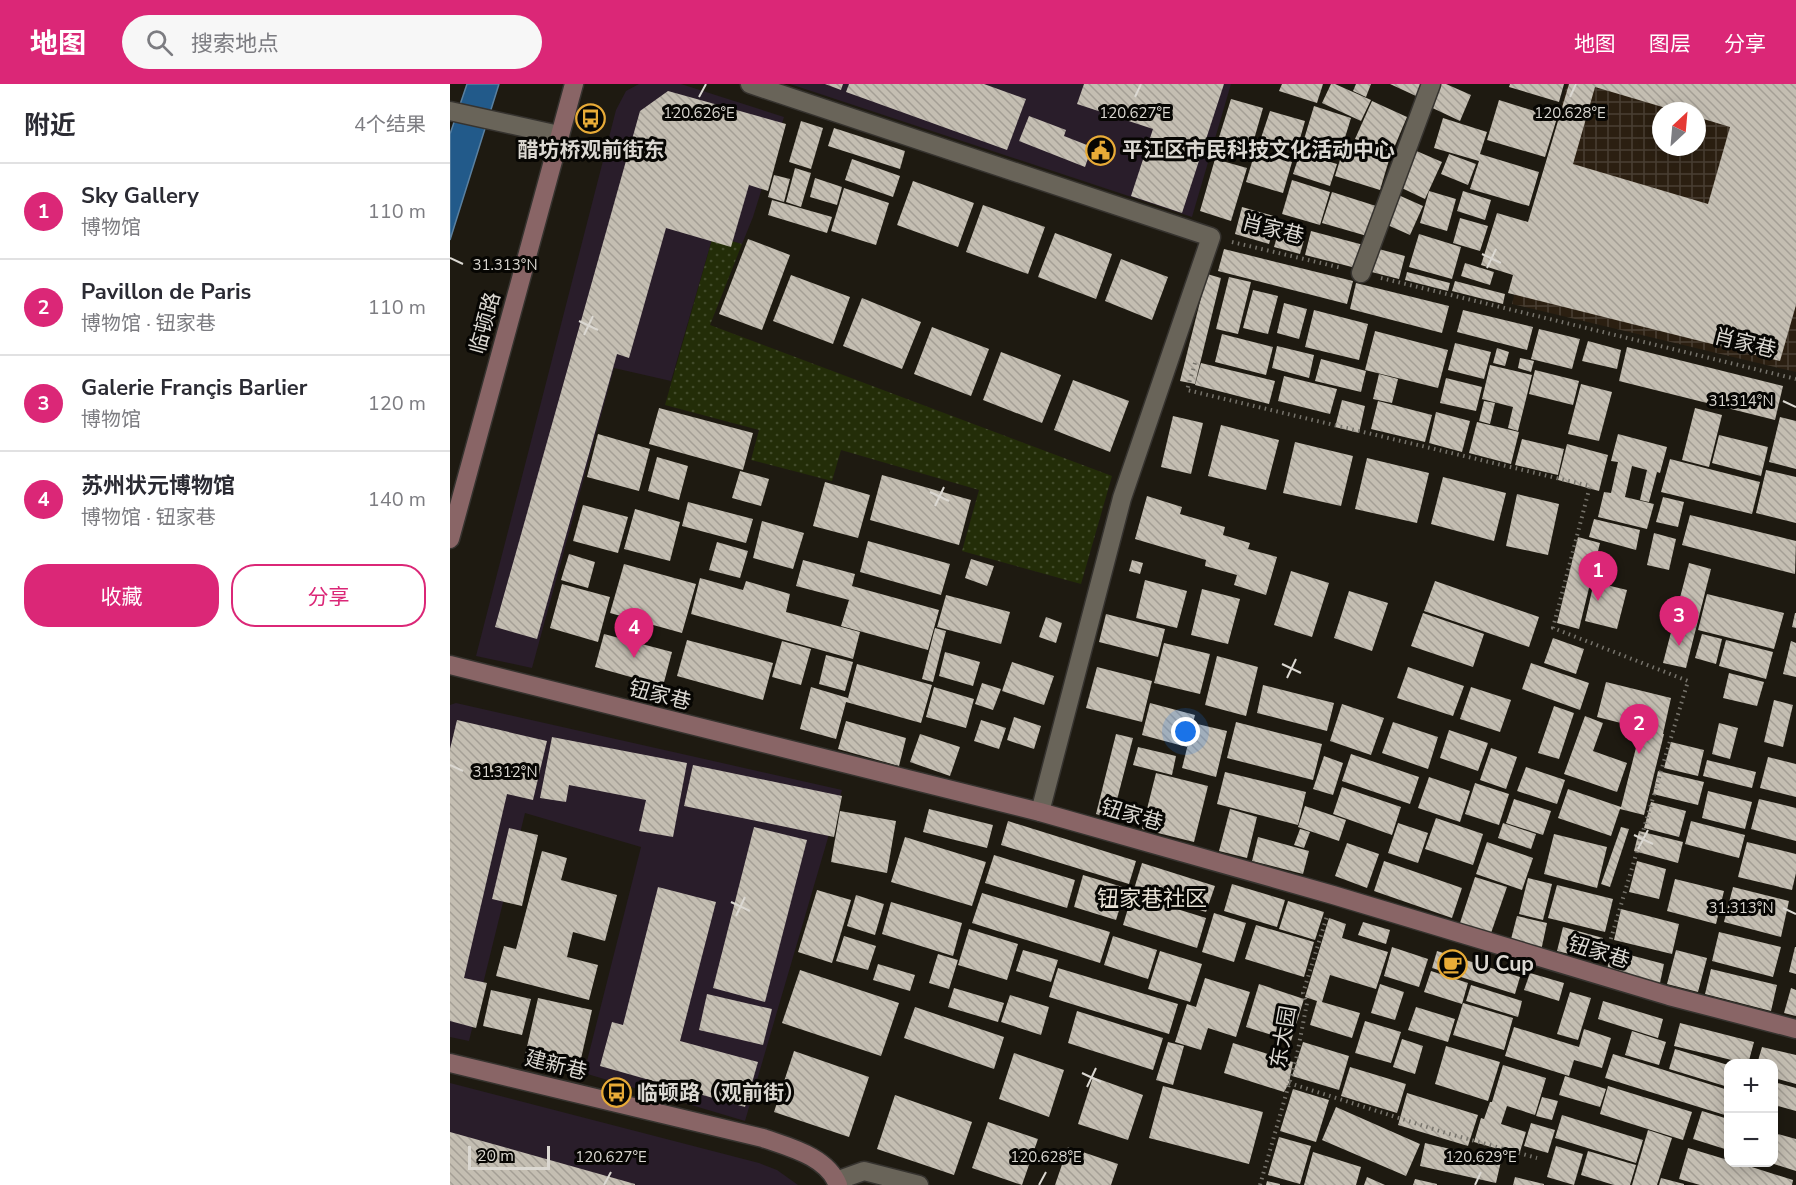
<!DOCTYPE html>
<html lang="zh">
<head>
<meta charset="utf-8">
<style>
  :root { --surface:#fff; --page:#f7f7f7; --text:#2b2b33; --muted:#7c7c81; --line:#e1e1e2; --accent:#db2777 }
  body { margin:0; font-family:"Nunito Sans","Noto Sans SC",sans-serif; background:var(--page); color:var(--text) }
  .controls { position:absolute; right:18px; bottom:18px; display:grid; overflow:hidden; border-radius:12px; box-shadow:0 3px 15px #0003 }
  .controls button { width:54px; height:54px; display:grid; place-items:center; padding:0; border:0; border-bottom:2px solid var(--line); background:var(--surface); color:var(--text); font:30px sans-serif }
  .compass { position:absolute; left:1202px; top:18px; width:54px; height:54px; border-radius:50%; background:var(--surface); box-shadow:0 3px 15px #0003; rotate:26deg }
  .scale { position:absolute; left:18px; bottom:15px; width:82px; box-sizing:border-box; padding-left:6px; border:3px solid #dbd8d2; border-top:0; font-size:16px; line-height:21px; white-space:nowrap; color:#dbd8d2; -webkit-text-stroke:4px #070603; paint-order:stroke }
  .you { position:absolute; left:736px; top:648px; width:21px; height:21px; margin:-15px; border:4px solid #fff; border-radius:50%; background:#1a73e8; box-shadow:0 0 0 9px #1a73e833 }
  .badge { display:grid; place-items:center; width:39px; height:39px; border-radius:50%; background:var(--accent); color:#fff; font-size:20px; font-weight:700 }
  .pin { position:absolute; translate:-50% -50px; filter:drop-shadow(0 2px 3px #0008) }
  .pin::after { content:''; position:absolute; top:32px; width:21px; height:18px; background:inherit; clip-path:polygon(0 0,100% 0,50% 100%) }
  .list { margin:0; padding:0; list-style:none }
  h2 { display:flex; justify-content:space-between; align-items:center; height:78px; margin:0; padding:0 24px; font-size:26px }
  h2 small { font-size:20px; font-weight:400; color:var(--muted) }
  .list li { display:grid; grid-template-columns:39px 1fr auto; gap:18px; align-items:center; box-sizing:border-box; height:96px; padding:0 24px; border-top:2px solid var(--line) }
  .list b { display:block; font-size:22px; white-space:nowrap }
  .list p { margin:0; font-size:20px; white-space:nowrap; color:var(--muted) }
  .list em { font-size:20px; font-style:normal; color:var(--muted) }
  .actions { display:flex; gap:12px; padding:18px 24px }
  .actions a { flex:1; padding:14px 0; border:2px solid var(--accent); border-radius:24px; text-align:center; font-size:21px; color:var(--accent) }
  .actions .main { background:var(--accent); color:#fff }
  .icon { flex:none; width:33px; height:33px; fill:none; stroke:currentColor; stroke-width:2; stroke-linecap:round; stroke-linejoin:round }
  .map { position:relative; flex:none; width:1346px; height:1101px; overflow:hidden }
  header { display:flex; align-items:center; gap:36px; box-sizing:border-box; height:84px; padding:0 30px; background:var(--accent); color:#fff }
  header strong { font-size:28px }
  nav { display:flex; gap:33px; margin-inline-start:auto; font-size:21px }
  .search { width:420px; height:54px; background:var(--page); display:flex; align-items:center; gap:15px; box-sizing:border-box; padding:0 21px; border-radius:33px; color:var(--muted); font-size:22px }
  main { display:flex }
  aside { flex:1; background:var(--surface) }
  .map>svg:first-child { display:block }
  .commercial { fill:#291d2a }
  .industrial { fill:url(#industrial-grid); fill-rule:evenodd }
  .green { fill:url(#green-dots) }
  .water { fill:#225a8a; stroke:#5a80a0; stroke-width:1.5 }
  .building { fill:url(#building-back-hatch); fill-rule:evenodd }
  .lines { fill:none; stroke-linecap:round; stroke-linejoin:round }
  .street-casing { stroke:#36332f; stroke-width:21 }
  .secondary-casing { stroke:#36332f; stroke-width:21 }
  .path { stroke:#77746c; stroke-width:4; stroke-dasharray:1.5 4.5; stroke-linecap:butt }
  .street { stroke:#696459; stroke-width:18 }
  .secondary { stroke:#896566; stroke-width:18 }
  .ticks { fill:none; stroke:#dbd8d2; stroke-width:2 }
  .labels { text-anchor:middle; stroke-width:6; stroke-linejoin:round; paint-order:stroke }
  .poi-label { font-size:21px; font-weight:bold; fill:#dbd8d2; stroke:#070603; text-anchor:start }
  .street-label { font-size:21px; fill:#dbd8d2; stroke:#070603 }
  .neighbourhood-label { font-size:22px; fill:#e8e2d6; stroke:#070603 }
  .ticks-label { font-size:15px; text-anchor:middle; fill:#dbd8d2; stroke:#070603; stroke-width:6; stroke-linejoin:round; paint-order:stroke }
</style>
</head>
<body>
<header>
<strong>地图</strong>
<div class="search"><svg class="icon" aria-label="search" viewBox="0 0 24 24"><circle cx="10" cy="10" r="6"/><path d="M15 15l6 6"/></svg>搜索地点</div>
<nav><a>地图</a><a>图层</a><a>分享</a></nav>
</header>
<main>
<aside>
<h2>附近<small>4个结果</small></h2>
<ul class="list">
<li><span class="badge">1</span><div><b>Sky Gallery</b><p>博物馆</p></div><em>110 m</em></li>
<li><span class="badge">2</span><div><b>Pavillon de Paris</b><p>博物馆 · 钮家巷</p></div><em>110 m</em></li>
<li><span class="badge">3</span><div><b>Galerie Françis Barlier</b><p>博物馆</p></div><em>120 m</em></li>
<li><span class="badge">4</span><div><b>苏州状元博物馆</b><p>博物馆 · 钮家巷</p></div><em>140 m</em></li>
</ul>
<div class="actions"><a class="main">收藏</a><a>分享</a></div>
</aside>
<div class="map">
<svg width="1346" height="1101" viewBox="0 0 1346 1101">
  <defs>
    <pattern id="industrial-grid" width="8" height="8" patternUnits="userSpaceOnUse" patternTransform="scale(1.5)"><rect width="8" height="8" fill="#2b1f11"/><path d="M0 4h8M4 0v8" fill="none" stroke="#493f33"/></pattern>
    <pattern id="green-dots" width="8" height="8" patternUnits="userSpaceOnUse" patternTransform="scale(1.5)"><rect width="8" height="8" fill="#232d08"/><path d="M2 2h.1M6 6h.1" fill="none" stroke="#424b2b" stroke-width="1.8" stroke-linecap="round"/></pattern>
    <pattern id="building-back-hatch" width="6" height="6" patternUnits="userSpaceOnUse" patternTransform="scale(1.5)"><rect width="6" height="6" fill="#c4beb2"/><path d="M-1 5l2 2M0 0l6 6M5-1l2 2" fill="none" stroke="#a49f95"/></pattern>
  </defs>
  <rect width="100%" height="100%" fill="#1e1a11"/>
  <g class="commercial">
    <path d="M189,0h42l103,33 -31,100 -11,27 -29,-8 -42,145 -57,-13 -82,300 -56,-12 140,-546 10,-19z"/>
    <path d="M340,0h441l-39,133z"/>
    <path d="M6,619l386,87 -97,331 -161,-48 57,-226 -116,-34 -56,228 -19,-4v-332z"/>
    <path d="M0,999l309,80 18,7 21,15h-348z"/>
  </g>
  <path class="industrial" d="M1117,0h229v288l-284,-68zM1211,27h36v36h-36z"/>
  <path class="green" d="M263,152l29,8 -32,81 402,151 -31,108 -119,-33 17,-61 -138,-40 -9,31 -81,-21 8,-30 -94,-25z"/>
  <path class="water" d="M17,0h32l-49,156v-106z"/>
  <g class="building">
    <path d="M375,0h18l-2,6z"/>
    <path d="M399,0h135l42,15 -19,51 -161,-58z"/>
    <path d="M634,0h140l-42,129 -51,-17 22,-67 -76,-25z"/>
    <path d="M832,0h41l-6,19 -38,-12z"/>
    <path d="M881,0h4l36,16 -10,21 -39,-18z"/>
    <path d="M906,0h15l-5,13 -13,-6z"/>
    <path d="M940,0h32l-6,12z"/>
    <path d="M980,0h16l25,11 -11,26 -38,-18z"/>
    <path d="M1060,0h54l-5,18 -50,-15z"/>
    <path d="M1119,0h227v221l-16,56 -272,-68 5,-18 -32,-10 16,-52 31,9zM1145,3l81,24h21v6l33,10 -22,77 -135,-40z"/>
    <path d="M218,7l118,33 -18,67 -19,-6 -18,62 -65,-19 -37,130 -12,-4 -80,285 -42,-12 145,-516z"/>
    <path d="M781,15l32,9 -14,49 -33,-10z"/>
    <path d="M1049,16l58,18 -12,39 -58,-17z"/>
    <path d="M922,17l35,16 -16,38 -36,-16z"/>
    <path d="M864,22l37,12 -12,39 -37,-11z"/>
    <path d="M820,27l35,10 -8,28 -36,-11z"/>
    <path d="M579,32l37,14 -2,6 28,11 -7,20 -66,-26z"/>
    <path d="M993,34l44,14 -7,22 59,18 -10,34 -59,-17 9,-28 -45,-13z"/>
    <path d="M351,37l22,7 -12,41 -22,-7z"/>
    <path d="M384,44l71,23 -5,18 -72,-23z"/>
    <path d="M955,62l37,16 -17,37 -36,-17z"/>
    <path d="M894,63l45,13 -9,30 -45,-14z"/>
    <path d="M805,68l37,10 -9,31 -37,-11z"/>
    <path d="M850,69l37,11 -7,22 -37,-12z"/>
    <path d="M999,70l27,10 -8,21 -27,-11z"/>
    <path d="M402,75l48,17 -7,21 -48,-17z"/>
    <path d="M765,75l32,9 -16,53 -31,-10z"/>
    <path d="M345,84l16,5 -10,34 -15,-5z"/>
    <path d="M324,91l16,4 -6,23 -16,-5z"/>
    <path d="M365,94l27,9 -5,18 -27,-8z"/>
    <path d="M842,96l38,12 -10,33 -38,-11z"/>
    <path d="M463,97l61,22 -16,44 -61,-22z"/>
    <path d="M394,104l45,15 -13,42 -45,-14z"/>
    <path d="M937,106l36,16 -13,29 -36,-16z"/>
    <path d="M979,107l27,8 -9,32 -27,-8z"/>
    <path d="M1013,107l28,9 -6,20 -28,-9z"/>
    <path d="M882,108l44,14 -9,30 -45,-13z"/>
    <path d="M322,116l60,17 -5,16 -59,-18z"/>
    <path d="M533,121l62,22 -17,47 -62,-22z"/>
    <path d="M792,123l35,10 -8,27 -34,-10z"/>
    <path d="M1010,134l28,8 -8,25 -27,-8z"/>
    <path d="M830,142l26,7 -6,21 -26,-7z"/>
    <path d="M861,147l94,25 -6,23 -94,-24z"/>
    <path d="M605,149l57,21 -16,45 -58,-22z"/>
    <path d="M969,150l42,13 -9,32 -43,-12z"/>
    <path d="M298,155l42,16 -28,75 -43,-16z"/>
    <path d="M774,165l129,32 -6,23 -129,-33z"/>
    <path d="M671,175l47,18 -16,43 -47,-19z"/>
    <path d="M1015,179l29,9 -4,13 -29,-9z"/>
    <path d="M957,188l43,11 -2,8 -43,-11z"/>
    <path d="M757,190l14,4 -26,106 -15,-3z"/>
    <path d="M341,191l59,22 -17,47 -60,-23z"/>
    <path d="M779,193l22,5 -13,52 -22,-5z"/>
    <path d="M1005,197l50,13 -2,10 -51,-13z"/>
    <path d="M906,199l93,23 -7,27 -92,-24z"/>
    <path d="M803,206l25,6 -10,38 -25,-6z"/>
    <path d="M412,214l59,24 -19,47 -59,-23z"/>
    <path d="M834,219l23,6 -8,30 -22,-6z"/>
    <path d="M864,226l54,14 -9,36 -54,-13z"/>
    <path d="M1013,226l70,17 -6,23 -70,-18z"/>
    <path d="M482,243l57,22 -18,47 -57,-22z"/>
    <path d="M1089,245l41,10 -8,30 -41,-10z"/>
    <path d="M925,247l73,19 -10,38 -73,-18z"/>
    <path d="M772,250l51,13 -7,28 -51,-13z"/>
    <path d="M1138,257l33,9 -4,19 -35,-8z"/>
    <path d="M1005,259l36,9 -7,27 -36,-9z"/>
    <path d="M827,262l37,9 -5,23 -37,-10z"/>
    <path d="M1177,263l156,39 -8,34 -156,-39z"/>
    <path d="M1047,264l12,4 -4,14 -12,-3z"/>
    <path d="M551,268l60,23 -19,48 -59,-23z"/>
    <path d="M1070,274l14,3 -3,11 -13,-4z"/>
    <path d="M871,275l45,12 -5,21 -46,-11z"/>
    <path d="M751,279l74,18 -6,23 -74,-19z"/>
    <path d="M1040,281l42,10 -14,56 -10,-3 5,-21 -31,-8z"/>
    <path d="M1085,286l44,11 -6,24 -44,-11z"/>
    <path d="M929,290l19,5 -6,24 -19,-4z"/>
    <path d="M834,292l53,13 -7,25 -52,-13z"/>
    <path d="M996,294l36,9 -6,24 -36,-8z"/>
    <path d="M623,296l56,21 -19,51 -56,-22z"/>
    <path d="M1131,300l31,8 -13,49 -31,-7z"/>
    <path d="M892,316l23,6 -6,27 -24,-6z"/>
    <path d="M928,317l54,14 -7,27 -54,-13z"/>
    <path d="M1034,317l11,2 -5,21 -11,-3z"/>
    <path d="M209,324l94,25 -10,37 -94,-26z"/>
    <path d="M1245,324l27,7 -13,52 -27,-7z"/>
    <path d="M986,328l34,9 -8,31 -33,-9z"/>
    <path d="M723,332l30,7 -12,51 -30,-7z"/>
    <path d="M1330,333l16,4v48l-27,-7z"/>
    <path d="M1027,338l42,10 -8,32 -42,-11z"/>
    <path d="M771,341l58,15 -13,50 -58,-14z"/>
    <path d="M148,350l52,15 -11,42 -52,-14z"/>
    <path d="M1168,350l49,13 -7,26 -3,-1 -8,30 -9,-2 7,-30 -15,-4 -7,31 29,7 -7,25 -49,-12 6,-25 7,1 7,-31 -7,-1z"/>
    <path d="M1269,351l49,12 -7,29 -49,-13z"/>
    <path d="M1072,355l42,10 -6,26 -43,-10z"/>
    <path d="M845,358l58,14 -12,50 -58,-13z"/>
    <path d="M1117,360l41,11 -9,36 -41,-11z"/>
    <path d="M207,373l31,9 -9,34 -31,-9z"/>
    <path d="M917,374l62,15 -12,50 -62,-14z"/>
    <path d="M1220,375l90,23 -8,32 -91,-22z"/>
    <path d="M1316,386l30,7v46l-40,-10z"/>
    <path d="M290,387l29,8 -8,27 -29,-8z"/>
    <path d="M432,391l89,25 -12,45 -89,-25z"/>
    <path d="M993,393l63,16 -12,48 -63,-17z"/>
    <path d="M375,398l45,13 -12,43 -45,-12z"/>
    <path d="M1067,410l42,10 -11,51 -42,-9z"/>
    <path d="M697,412l35,11 -2,7 45,13 -2,8 27,8 -2,6 29,8 -11,38 -32,-10 3,-10 -32,-9 1,-6 -71,-21z"/>
    <path d="M1213,413l21,5 -6,25 -22,-5z"/>
    <path d="M238,418l65,17 -7,24 -64,-17z"/>
    <path d="M133,421l45,12 -10,36 -45,-12z"/>
    <path d="M185,425l45,13 -10,39 -46,-12z"/>
    <path d="M1240,431l106,26 -1,33 -113,-29z"/>
    <path d="M1144,435l46,11 -4,20 -47,-13z"/>
    <path d="M312,437l42,12 -11,36 -40,-11z"/>
    <path d="M1204,449l22,6 -7,31 -22,-5z"/>
    <path d="M1128,453l22,6 -21,86 -22,-6z"/>
    <path d="M418,457l82,23 -9,31 -81,-23z"/>
    <path d="M267,458l31,9 -8,27 -31,-8z"/>
    <path d="M119,470l26,8 -7,26 -27,-8z"/>
    <path d="M521,475l23,7 -7,20 -22,-8z"/>
    <path d="M353,476l52,14 -3,12 87,24 -11,40 -87,-24 8,-26 -53,-14z"/>
    <path d="M682,476l11,3 -3,11 -11,-3z"/>
    <path d="M1239,479l22,6 -25,99 -23,-5z"/>
    <path d="M174,480l72,20 -14,49 -72,-20z"/>
    <path d="M841,487l38,12 -17,54 -38,-12z"/>
    <path d="M250,494l43,12 3,-9 44,13 -4,18 74,20 -7,27 -162,-45z"/>
    <path d="M695,496l42,11 -10,37 -41,-10z"/>
    <path d="M985,497l104,36 -10,30 -105,-36z"/>
    <path d="M1144,498l33,8 -10,39 -32,-8z"/>
    <path d="M112,500l48,13 -12,45 -48,-14z"/>
    <path d="M752,505l38,10 -12,45 -37,-9z"/>
    <path d="M899,507l39,12 -16,48 -38,-13z"/>
    <path d="M1257,510l77,19 -10,36 -76,-19z"/>
    <path d="M496,511l64,17 -9,32 -64,-17z"/>
    <path d="M973,529l61,21 -11,33 -62,-21z"/>
    <path d="M1345,529h1v15l-4,-1z"/>
    <path d="M656,530l59,15 -7,28 -59,-15z"/>
    <path d="M596,533l16,6 -6,20 -17,-6z"/>
    <path d="M485,544l11,3 -13,51 -11,-3z"/>
    <path d="M154,550l68,18 -9,34 -68,-19z"/>
    <path d="M1252,550l20,5 -6,25 -21,-6z"/>
    <path d="M1103,554l31,11 -8,25 -32,-11z"/>
    <path d="M237,556l86,23 -10,37 -86,-24z"/>
    <path d="M1276,556l47,12 -7,27 -47,-13z"/>
    <path d="M332,557l29,8 -10,36 -29,-8z"/>
    <path d="M1341,557l5,2v34l-13,-3z"/>
    <path d="M714,559l46,11 -10,40 -46,-11z"/>
    <path d="M495,568l35,10 -7,24 -34,-10z"/>
    <path d="M376,571l27,7 -8,29 -26,-7z"/>
    <path d="M767,572l41,11 -12,49 -41,-11z"/>
    <path d="M562,578l42,14 -10,29 -42,-14z"/>
    <path d="M1081,579l58,20 -9,27 -58,-21z"/>
    <path d="M407,580l75,21 -11,38 -75,-21 -10,37 -36,-10 11,-42 37,11z"/>
    <path d="M647,583l55,14 -10,41 -56,-14z"/>
    <path d="M958,583l56,19 -11,30 -56,-18z"/>
    <path d="M1279,589l35,9 -7,24 -34,-8z"/>
    <path d="M1156,598l65,16 -8,36h1l-20,81 -24,-6 -9,27 -53,-18 10,-29 53,18 20,-79 -44,-11z"/>
    <path d="M532,599l19,6 -8,21 -18,-6z"/>
    <path d="M813,601l71,18 -7,28 -70,-18z"/>
    <path d="M484,603l40,12 -8,29 -40,-11z"/>
    <path d="M1021,603l40,13 -11,32 -40,-13z"/>
    <path d="M1324,616l19,5 -10,42 -19,-5z"/>
    <path d="M700,619l45,12 -2,8 34,8 -11,46 -34,-9 7,-28 -2,7 -45,-12z"/>
    <path d="M892,620l42,14 -13,37 -41,-14z"/>
    <path d="M1104,622l20,7 -15,46 -21,-6z"/>
    <path d="M1135,632l18,7 -10,28 34,12 -10,29 -53,-18z"/>
    <path d="M564,633l27,9 -7,23 -27,-9z"/>
    <path d="M7,636l90,21 -14,59 -26,-6 -43,184 23,5 -11,45 -26,-7v-272z"/>
    <path d="M531,636l25,8 -7,21 -25,-8z"/>
    <path d="M396,637l60,17 -7,28 -61,-17z"/>
    <path d="M786,638l86,22 -9,36 -86,-22z"/>
    <path d="M943,638l45,15 -10,32 -46,-16z"/>
    <path d="M1269,639l19,5 -8,31 -18,-5z"/>
    <path d="M999,646l39,13 -10,28 -38,-13z"/>
    <path d="M470,650l40,13 -10,29 -40,-14z"/>
    <path d="M666,650l17,4 -21,81 -16,-5z"/>
    <path d="M102,653l135,26 -14,74 -34,-6 7,-31 -77,-15 -3,17 -26,-4z"/>
    <path d="M1221,658l33,8 -6,26 -34,-8z"/>
    <path d="M688,663l38,9 -4,19 -39,-10z"/>
    <path d="M1041,664l26,9 -11,32 -26,-9z"/>
    <path d="M901,670l68,23 -9,27 -68,-23z"/>
    <path d="M874,672l19,7 -10,32 -20,-6z"/>
    <path d="M1318,673l28,7v33l-36,-9z"/>
    <path d="M1257,676l49,12 -4,16 -49,-12z"/>
    <path d="M243,681l149,31 -8,41 -150,-31z"/>
    <path d="M1076,683l39,13 -8,24 -40,-13z"/>
    <path d="M1208,687l46,11 -6,23 -45,-11z"/>
    <path d="M775,688l81,20 -8,33 -81,-21z"/>
    <path d="M706,689l52,13 -14,56 -52,-13z"/>
    <path d="M979,693l41,14 -10,31 -42,-14z"/>
    <path d="M1025,699l34,11 -10,31 -34,-11z"/>
    <path d="M892,703l59,20 -9,28 -59,-21z"/>
    <path d="M1258,707l44,11 -7,27 -43,-11z"/>
    <path d="M1064,715l37,12 -8,24 -37,-12z"/>
    <path d="M1309,715l37,9v33l-45,-12z"/>
    <path d="M1201,718l35,9 -7,26 -35,-9z"/>
    <path d="M855,722l41,14 -7,21 -41,-14z"/>
    <path d="M479,725l64,16 -6,23 -64,-16z"/>
    <path d="M780,725l27,8 -10,41 -28,-7z"/>
    <path d="M390,727l56,10 -9,52 -56,-11z"/>
    <path d="M986,734l47,16 -10,31 -48,-16z"/>
    <path d="M558,737l128,40 -7,23 -128,-39z"/>
    <path d="M1241,737l54,14 -6,23 -54,-14z"/>
    <path d="M948,739l30,10 -10,30 -30,-10z"/>
    <path d="M1053,739l33,11 -5,15 -33,-11z"/>
    <path d="M304,743l53,13 -42,162 -52,-14z"/>
    <path d="M1171,743l8,2 -19,58 -9,-3z"/>
    <path d="M59,744l29,7 -16,71 -30,-7z"/>
    <path d="M850,745l10,3 -6,16 -10,-3z"/>
    <path d="M1189,747l44,11 -5,21 -44,-12z"/>
    <path d="M1104,750l53,13 -10,41 -53,-14z"/>
    <path d="M455,753l81,25 -14,44 -81,-24z"/>
    <path d="M808,753l51,14 -6,23 -51,-13z"/>
    <path d="M1037,758l46,16 -11,32 -46,-16z"/>
    <path d="M1297,758l49,12v19l-4,17 -54,-13z"/>
    <path d="M897,759l32,11 -12,34 -32,-12z"/>
    <path d="M92,767l25,7 -6,22 56,15 -12,46 -32,-9 -6,25 31,8 -9,35 -93,-24 8,-30 12,3z"/>
    <path d="M544,771l81,25 -8,28 -82,-25z"/>
    <path d="M934,777l78,27 -10,30 -78,-27z"/>
    <path d="M1187,777l29,8 -7,30 -30,-7z"/>
    <path d="M692,779l73,23 -9,26 -72,-23z"/>
    <path d="M633,791l43,13 -10,32 -42,-13z"/>
    <path d="M1025,793l32,10 -17,49 -31,-10z"/>
    <path d="M1078,794l24,6 -9,36 -24,-6z"/>
    <path d="M1225,795l49,12 -8,33 -49,-13z"/>
    <path d="M782,800l53,16 -8,27 -53,-16z"/>
    <path d="M1107,801l56,14 -8,33 -57,-14z"/>
    <path d="M208,803l58,15 -36,139 78,21 -13,45 -145,-41 12,-44 11,3z"/>
    <path d="M1283,803l56,14 -8,36 -57,-15z"/>
    <path d="M367,806l34,10 -19,63 -34,-11z"/>
    <path d="M532,809l128,39 -10,31 -128,-40z"/>
    <path d="M406,811l28,9 -9,31 -28,-9z"/>
    <path d="M682,811l74,23 -9,30 -74,-23z"/>
    <path d="M838,817l36,11 -9,28 -36,-11z"/>
    <path d="M441,818l71,21 -9,33 -71,-22z"/>
    <path d="M1171,825l58,15 -7,30 -58,-14z"/>
    <path d="M764,829l32,10 -12,39 -32,-10z"/>
    <path d="M1067,832l30,7 -6,28 -31,-8z"/>
    <path d="M879,834l17,6 -4,14 46,14 -12,37 -46,-14 -8,27 38,11 -8,25 -42,-13 7,-24 -12,-4z"/>
    <path d="M913,838l27,8 -4,14 -28,-9z"/>
    <path d="M806,841l58,17 -10,35 -59,-18z"/>
    <path d="M1113,843l40,11 -5,23 -41,-10z"/>
    <path d="M519,845l49,15 -11,36 -49,-15z"/>
    <path d="M1269,848l62,15 -8,30 -61,-16z"/>
    <path d="M394,852l32,10 -8,24 -32,-9z"/>
    <path d="M663,852l44,14 -9,29 -44,-14z"/>
    <path d="M942,863l36,12 -9,28 -35,-11z"/>
    <path d="M1345,863h1v27l-7,-2z"/>
    <path d="M573,866l35,10 -7,22 -35,-11z"/>
    <path d="M1161,866l53,14 -4,19 -53,-13z"/>
    <path d="M1226,866l31,8 -9,34 -31,-8z"/>
    <path d="M710,867l42,13 -12,38 -42,-13z"/>
    <path d="M987,867l83,26 -5,17 -83,-26z"/>
    <path d="M488,870l20,6 -9,29 -20,-6z"/>
    <path d="M428,880l37,11 -5,16 -37,-11z"/>
    <path d="M608,884l120,36 -9,30 -120,-37z"/>
    <path d="M1261,885l66,16 -6,26 -66,-17z"/>
    <path d="M350,886l99,33 -18,53 -99,-33z"/>
    <path d="M981,887l37,12 -6,21 -38,-12z"/>
    <path d="M1080,889l34,10 -5,18 -35,-11z"/>
    <path d="M755,894l45,14 -14,45 -28,-9 -7,22 -26,-8 12,-38 9,3z"/>
    <path d="M809,900l45,15 -13,42 -45,-14z"/>
    <path d="M930,900l24,8 -9,28 -24,-7z"/>
    <path d="M1021,901l51,16 -4,16 -52,-16z"/>
    <path d="M504,904l50,15 -6,19 -50,-15z"/>
    <path d="M1341,904l5,2v26l-12,-3z"/>
    <path d="M41,906l40,9 -9,36 -39,-9z"/>
    <path d="M1120,908l21,6 -13,42 -21,-6z"/>
    <path d="M257,910l65,15 -9,36 -64,-15z"/>
    <path d="M560,911l39,12 -8,28 -40,-13z"/>
    <path d="M88,914l54,12 -14,62 -54,-12z"/>
    <path d="M1153,917l60,18 -5,19 -60,-19z"/>
    <path d="M1013,919l50,15 -9,32 -51,-15z"/>
    <path d="M465,923l89,30 -10,32 -90,-31z"/>
    <path d="M966,923l39,12 -7,23 -40,-12z"/>
    <path d="M627,927l86,27 -10,32 -85,-27z"/>
    <path d="M915,937l36,11 -10,31 -36,-10z"/>
    <path d="M1230,939l74,19 -6,22 -74,-18z"/>
    <path d="M1064,943l65,20 5,-18 27,9 -9,30 -28,-8 -5,16 -64,-20z"/>
    <path d="M1182,947l34,11 -7,23 -34,-10z"/>
    <path d="M952,955l21,7 -8,28 -22,-7z"/>
    <path d="M718,958l16,4 -11,39 -17,-5z"/>
    <path d="M853,958l46,14 -10,34 -47,-14z"/>
    <path d="M783,959l60,19 -4,21 -5,9 -60,-19z"/>
    <path d="M996,962l54,16 -12,39 -53,-17z"/>
    <path d="M1312,963l34,8v29l-22,-6v-14h-17z"/>
    <path d="M1225,965l53,16v22l-59,-18z"/>
    <path d="M344,967l75,26 -20,60 -75,-25z"/>
    <path d="M564,969l50,17 -15,47 -50,-18z"/>
    <path d="M1163,970l115,36v26l-123,-38z"/>
    <path d="M1053,981l43,13 -11,37 -28,-9 -6,18 25,8 -7,23 -45,-13 7,-24 3,1 6,-17h2z"/>
    <path d="M900,983l56,17 -9,29 -56,-17z"/>
    <path d="M1115,992l41,13 -6,18 -41,-12z"/>
    <path d="M643,993l50,18 -15,45 -50,-16z"/>
    <path d="M1324,998l22,6v23l-22,-6z"/>
    <path d="M713,1002l100,26 -14,52 -100,-26z"/>
    <path d="M1158,1002l84,26 -9,28 -83,-26z"/>
    <path d="M843,1005l36,11 -13,42 -36,-11z"/>
    <path d="M957,1009l71,22 -10,31 -70,-21z"/>
    <path d="M445,1011l77,27 -18,53 -77,-26z"/>
    <path d="M1092,1013l16,4 -6,19 -16,-4z"/>
    <path d="M886,1023l84,37 -14,32 -84,-36z"/>
    <path d="M1252,1027l26,8v31l-35,-11z"/>
    <path d="M1112,1031l81,25 -7,23 -81,-25z"/>
    <path d="M538,1038l50,17 -16,46 -50,-17z"/>
    <path d="M1081,1039l24,7 -7,23 -24,-7z"/>
    <path d="M1198,1046l24,8 -15,47h-25z"/>
    <path d="M0,1048l185,52v1h-185z"/>
    <path d="M1324,1049l22,6v32l-22,-7z"/>
    <path d="M829,1053l32,9 -11,38 -32,-9z"/>
    <path d="M975,1059l76,18 -5,22 -76,-17z"/>
    <path d="M1106,1062l27,8 -9,31 -27,-8z"/>
    <path d="M618,1063l50,17 -7,21h-56z"/>
    <path d="M1238,1064l40,12v2h8l57,18 -1,5h-92l-21,-6z"/>
    <path d="M1138,1067l48,14 -6,20h-16l-33,-10z"/>
    <path d="M863,1068l48,15 -5,18h-52z"/>
    <path d="M917,1093l18,8h-21z"/>
    <path d="M1065,1093l29,7v1h-31z"/>
    <path d="M1211,1094l23,6v1h-25z"/>
    <path d="M965,1095l22,5v1h-24z"/>
    <path d="M817,1097l13,3v1h-14z"/>
  </g>
  <g class="lines">
    <defs>
      <g id="street">
        <path d="M300,0l461,153 -89,261 -82,314"/>
        <path d="M0,27l109,24"/>
        <path d="M911,189l70,-189"/>
        <path d="M386,1097l28,-10 55,14"/>
      </g>
      <g id="secondary">
        <path d="M0,455l124,-455"/>
        <path d="M0,581l590,147 293,83 336,101 127,33"/>
        <path d="M0,979l313,75c25,9 64,18 75,47"/>
      </g>
    </defs>
    <use href="#street" class="street-casing"/>
    <use href="#secondary" class="secondary-casing"/>
    <g class="path">
      <path d="M782,158l110,26"/>
      <path d="M931,194l415,101"/>
      <path d="M745,279l-8,27 403,96 -37,142 135,53 -82,274"/>
      <path d="M839,999l157,50 91,25"/>
      <path d="M810,1101l36,-125 11,-57 -4,-10 24,-77"/>
    </g>
    <use href="#street" class="street"/>
    <use href="#secondary" class="secondary"/>
  </g>
  <path class="ticks" d="M249,13l7,-13M685,13l6,-13M1120,13l6,-13M1032,170l19,9M0,174l13,6M1037,184l9,-19M129,237l19,9M134,251l9,-19M1333,317l13,6M480,408l19,9M485,422l9,-19M832,580l19,9M837,594l9,-19M0,681l13,6M1184,751l19,9M1188,765l10,-19M281,818l19,9M1333,824l13,6M286,832l9,-19M632,989l19,9M637,1003l9,-19M154,1101l7,-13M589,1101l7,-13M1025,1101l6,-13"/>
  <defs>
    <symbol id="bus-ring" viewBox="-11 -11 22 22"><circle r="9.5" fill="#070603" stroke="#e8ab37" stroke-width="1.5"/><path d="M-5-6H5V4H4V6H2V4H-2V6H-4V4H-5ZM-3.5-4V0h7V-4ZM-3.5 1.2v1.5H-2V1.2ZM2 1.2v1.5H3.5V1.2Z" fill="#e8ab37"/></symbol>
    <symbol id="civic-ring" viewBox="-11 -11 22 22"><circle r="9.5" fill="#070603" stroke="#e8ab37" stroke-width="1.5"/><path d="M-.6-6.5H3V-4.5H.6V-3L4-1V1h2V6H-6V1h2V-1L-.6-3ZM-1.2 2.5V6h2.4V2.5Z" fill="#e8ab37"/></symbol>
    <symbol id="cafe-ring" viewBox="-11 -11 22 22"><circle r="9.5" fill="#070603" stroke="#e8ab37" stroke-width="1.5"/><path d="M-5.5-4.5H6V0H3Q3 3.5 0 3.5H-2.5Q-5.5 3.5-5.5 0ZM3-3.2v2h1.7v-2ZM-6 4.5H4V6H-6Z" fill="#e8ab37"/></symbol>
  </defs>
  <g fill-rule="evenodd">
    <use href="#bus-ring" x="124" y="18" width="33" height="33"/>
    <use href="#civic-ring" x="634" y="50" width="33" height="33"/>
    <use href="#cafe-ring" x="986" y="864" width="33" height="33"/>
    <use href="#bus-ring" x="150" y="992" width="33" height="33"/>
  </g>
  <g class="labels">
    <g class="poi-label">
      <text x="141" y="73" text-anchor="middle">醋坊桥观前街东</text>
      <text x="672" y="73">平江区市民科技文化活动中心</text>
      <text x="1024" y="887">U Cup</text>
      <text x="187" y="1016">临顿路（观前街）</text>
    </g>
    <g class="street-label">
      <text transform="translate(823 145) rotate(14)" y="7">肖家巷</text>
      <text transform="translate(35 239) rotate(-75)" y="7">临顿路</text>
      <text transform="translate(1295 259) rotate(14)" y="7">肖家巷</text>
      <text transform="translate(210 611) rotate(14)" y="7">钮家巷</text>
      <text transform="translate(682 731) rotate(16)" y="7">钮家巷</text>
      <text transform="translate(1149 868) rotate(17)" y="7">钮家巷</text>
      <text transform="translate(833 953) rotate(-80)" y="7">东大园</text>
      <text transform="translate(106 981) rotate(14)" y="7">建新巷</text>
    </g>
    <g class="neighbourhood-label">
      <text x="702" y="822">钮家巷社区</text>
    </g>
  </g>
  <g class="ticks-label">
    <text x="249" y="34">120.626°E</text>
    <text x="685" y="34">120.627°E</text>
    <text x="1120" y="34">120.628°E</text>
    <text x="55" y="186">31.313°N</text>
    <text x="1291" y="322">31.314°N</text>
    <text x="55" y="693">31.312°N</text>
    <text x="1291" y="829">31.313°N</text>
    <text x="161" y="1078">120.627°E</text>
    <text x="596" y="1078">120.628°E</text>
    <text x="1031" y="1078">120.629°E</text>
  </g>
</svg>
<div class="controls">
<button>+</button>
<button>−</button>
</div>
<svg class="compass" viewBox="-18 -18 36 36"><path d="M0-13l5 13h-10z" fill="#e53935"/><path d="M0 13l5-13h-10z" fill="#7c7c81"/></svg>
<div class="scale">20 m</div>
<div class="you"></div>
<div class="pin badge" style="left:1148px;top:517px">1</div>
<div class="pin badge" style="left:1189px;top:670px">2</div>
<div class="pin badge" style="left:1229px;top:562px">3</div>
<div class="pin badge" style="left:184px;top:574px">4</div>
</div>
</main>
</body>
</html>
